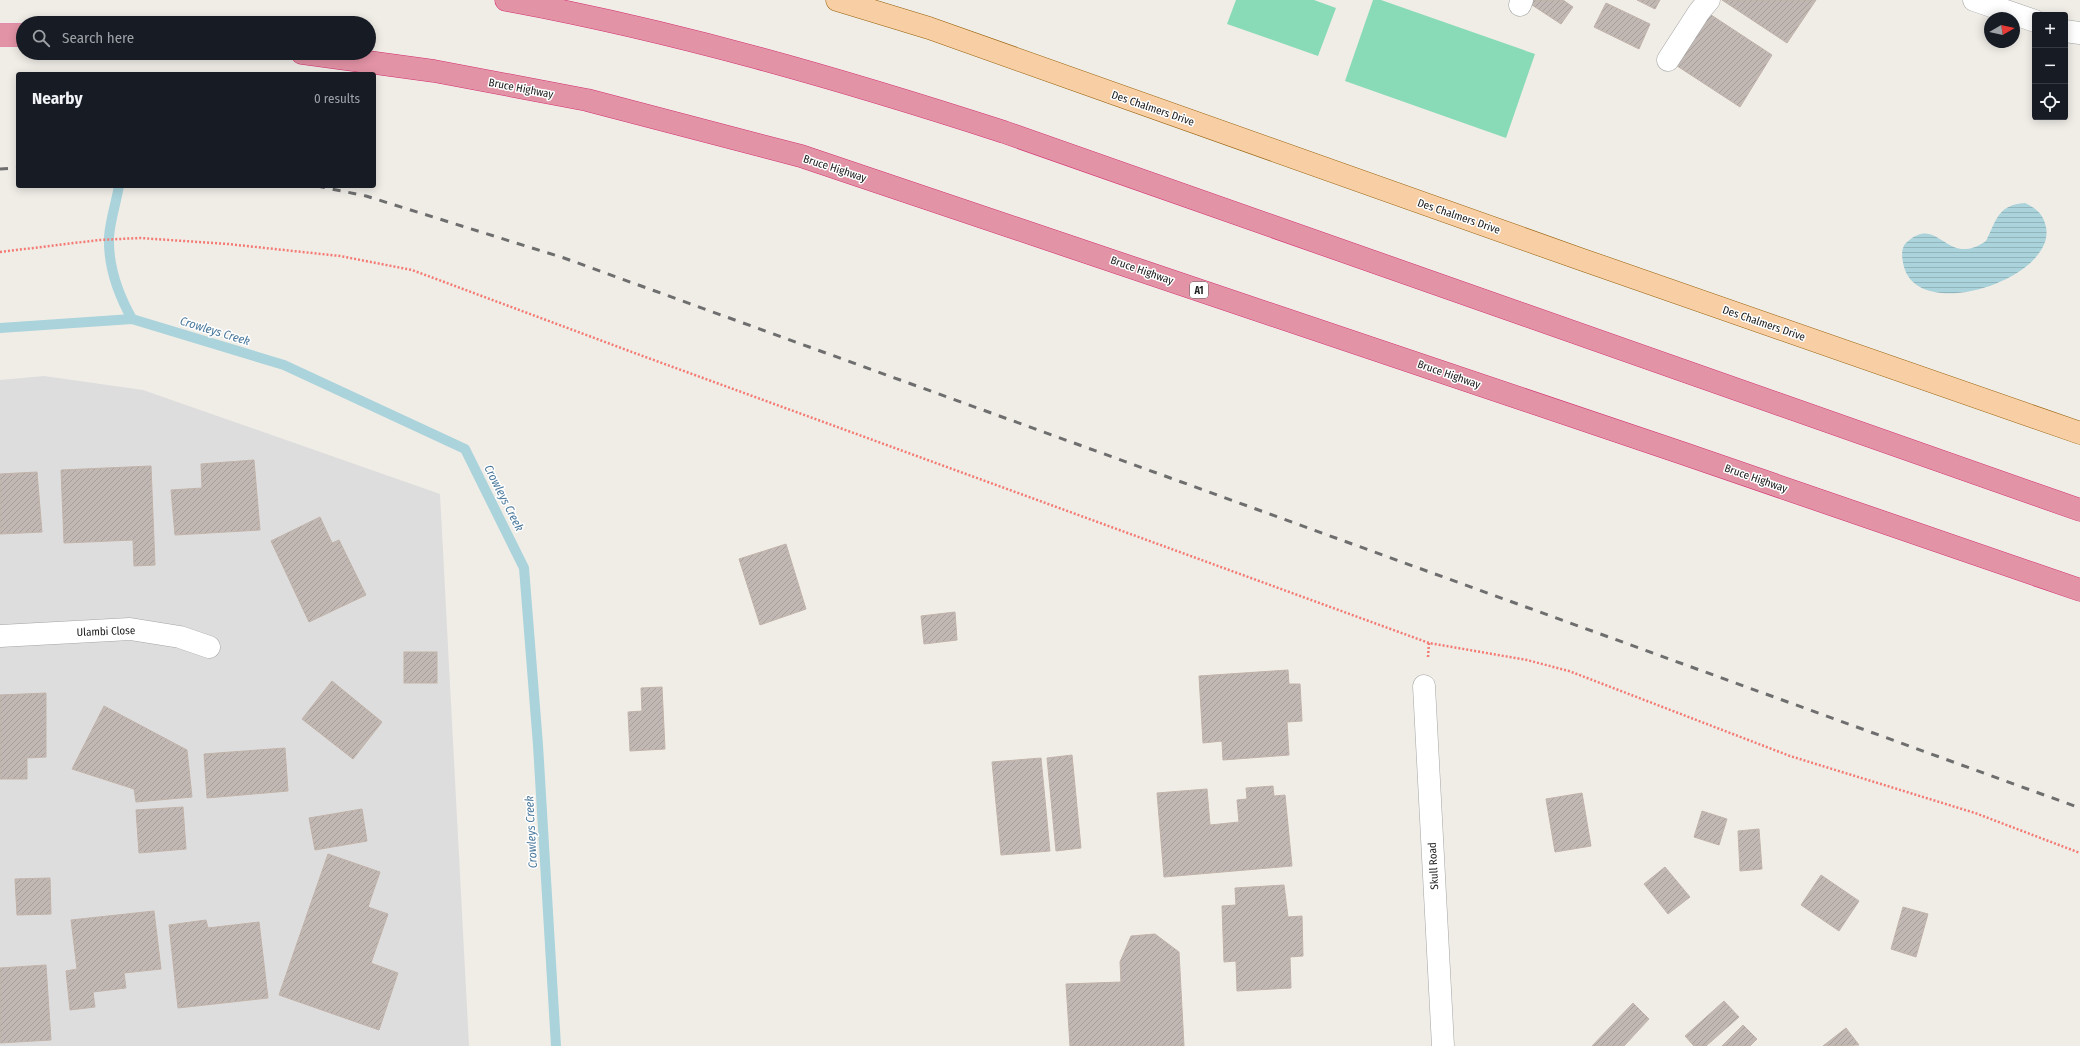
<!DOCTYPE html>
<html lang="en">
<head>
<meta charset="utf-8">
<style>
  :root { --surface:#171b24; --page:#20242c; --text:#f1f3f6; --muted:#9ea1a6; --line:#363941 }
  body { margin:0; font-family:"Fira Sans Condensed",sans-serif; background:var(--page); color:var(--text) }
  .controls { position:absolute; right:12px; top:12px; display:grid; overflow:hidden; border-radius:4px; box-shadow:0 2px 10px #0003 }
  .controls button { width:36px; height:36px; display:grid; place-items:center; padding:0; border:0; border-bottom:1px solid var(--line); background:var(--surface); color:var(--text); font:20px sans-serif }
  .compass { position:absolute; left:1984px; top:12px; width:36px; height:36px; border-radius:50%; background:var(--surface); box-shadow:0 2px 10px #0003; rotate:81deg }
  .list { margin:0; padding:0; list-style:none }
  h2 { display:flex; justify-content:space-between; align-items:center; height:52px; margin:0; padding:0 16px; font-size:17px }
  h2 small { font-size:13px; font-weight:400; color:var(--muted) }
  .icon { flex:none; width:22px; height:22px; fill:none; stroke:currentColor; stroke-width:2; stroke-linecap:round; stroke-linejoin:round }
  .map { position:relative; flex:none; width:2080px; height:1046px; overflow:hidden }
  .search { position:absolute; background:var(--surface); box-shadow:0 2px 10px #0003; left:16px; top:16px; width:360px; height:44px; display:flex; align-items:center; gap:10px; box-sizing:border-box; padding:0 14px; border-radius:22px; color:var(--muted); font-size:15px }
  .panel { position:absolute; background:var(--surface); box-shadow:0 2px 10px #0003; left:16px; top:72px; width:360px; height:116px; border-radius:4px }
  .map>svg:first-child { display:block }
  .residential { fill:#dedddd }
  .pitch { fill:#89dbb7 }
  .water { fill:url(#water-rules) }
  .lines { fill:none; stroke-linecap:round; stroke-linejoin:round }
  .stream { stroke:#aad3db; stroke-width:10 }
  .building { fill:url(#building-hatch); stroke:#c1b3aa }
  .minor-casing { stroke:#a4a4a4; stroke-width:23 }
  .major-casing { stroke:#955e07; stroke-width:23 }
  .highway-casing { stroke:#d32f70; stroke-width:23 }
  .path { stroke:#f47a74; stroke-width:2.5; stroke-dasharray:2 2; stroke-linecap:butt }
  .minor { stroke:#fff; stroke-width:22 }
  .major { stroke:#f8cfa4; stroke-width:22 }
  .highway { stroke:#e393a6; stroke-width:22 }
  .rail { stroke:#6e6e6e; stroke-width:3; stroke-dasharray:8 8; stroke-linecap:butt }
  .labels { text-anchor:middle; stroke-width:3; stroke-linejoin:round; paint-order:stroke }
  .shield { fill:#fff; stroke:#636363; stroke-width:1 }
  .shield-label { font-size:10px; font-weight:bold; fill:#202020 }
  .street-label { font-size:11px; fill:#202020; stroke:#fff }
  .water-label { font-size:12px; font-style:italic; fill:#4a789c; stroke:#fff }
</style>
</head>
<body>
<div class="map">
<svg width="2080" height="1046" viewBox="0 0 2080 1046">
  <defs>
    <pattern id="water-rules" width="6" height="5" patternUnits="userSpaceOnUse"><rect width="6" height="5" fill="#aad3db"/><path d="M0 2.5h6" fill="none" stroke="#92b5bc"/></pattern>
    <pattern id="building-hatch" width="6" height="6" patternUnits="userSpaceOnUse"><rect width="6" height="6" fill="#c1b8b3"/><path d="M-1 1l2-2M0 6l6-6M5 7l2-2" fill="none" stroke="#a69e9a"/></pattern>
  </defs>
  <rect width="100%" height="100%" fill="#f0ede7"/>
  <path class="residential" d="M44,376l99,14 297,104 29,552h-469v-666z"/>
  <g class="pitch">
    <path d="M1236,0h78l22,8 -18,48 -91,-32z"/>
    <path d="M1373,0h8l154,54 -29,84 -161,-57z"/>
  </g>
  <path class="water" d="M2025,203c12,6 18,11 21,24 10,51 -126,97 -142,40 -2,-8 -4,-19 3,-25 32,-29 39,27 79,-1 11,-22 12,-36 39,-38z"/>
  <g class="lines">
    <g class="stream">
      <path d="M119,186c-3,17 -9,35 -10,51 -1,29 9,57 23,82"/>
      <path d="M0,328l132,-9 152,46 181,84 59,119 14,177 18,301"/>
    </g>
  </g>
  <g class="building">
    <path d="M1531,0h32l10,7 -12,17 -32,-21z"/>
    <path d="M1637,0h23l-5,9z"/>
    <path d="M1722,0h94l-29,43z"/>
    <path d="M1606,3l44,21 -11,25 -45,-22z"/>
    <path d="M1702,9l70,46 -32,52 -72,-47z"/>
    <path d="M254,460l6,70 -85,5 -4,-45 31,-2 -1,-24z"/>
    <path d="M151,466l4,99 -21,1 -1,-26 -69,3 -3,-73z"/>
    <path d="M37,472l5,60 -42,2v-60z"/>
    <path d="M320,517l12,26 7,-3 27,55 -57,27 -38,-81z"/>
    <path d="M786,544l20,65 -46,16 -21,-66z"/>
    <path d="M955,612l2,28 -33,4 -3,-28z"/>
    <rect x="404" y="652" width="33" height="31"/>
    <path d="M1288,670l1,14h11l2,37 -15,1 2,33 -66,5 -1,-19 -19,2 -4,-67z"/>
    <path d="M332,681l50,41 -29,37 -51,-40z"/>
    <path d="M662,687l3,62 -35,2 -2,-39 14,-1 -1,-23z"/>
    <path d="M46,693v64l-19,1v21h-27v-84z"/>
    <path d="M104,706l83,44 5,47 -56,5 -2,-13 -62,-20z"/>
    <path d="M285,748l3,43 -81,7 -3,-44z"/>
    <path d="M1072,755l9,93 -25,3 -9,-93z"/>
    <path d="M1041,758l9,93 -49,4 -9,-93z"/>
    <path d="M1273,786l1,10 11,-1 7,71 -128,11 -7,-84 50,-4 3,36 29,-3 -2,-22 10,-1 -1,-11z"/>
    <path d="M1582,793l9,53 -36,6 -9,-53z"/>
    <path d="M183,807l3,42 -47,4 -3,-43z"/>
    <path d="M362,809l5,32 -52,9 -6,-32z"/>
    <path d="M1702,811l25,8 -8,26 -25,-8z"/>
    <path d="M1759,829l3,40 -22,2 -2,-40z"/>
    <path d="M328,854l52,18 -12,35 20,7 -17,49 27,10 -19,57 -100,-35z"/>
    <path d="M1665,867l25,30 -22,17 -24,-30z"/>
    <path d="M1821,875l38,26 -20,30 -38,-26z"/>
    <path d="M50,878l1,36 -34,1 -2,-36z"/>
    <path d="M1284,885l4,32 14,-1 1,40 -13,1 1,31 -54,3 -1,-30 -12,1 -2,-56 14,-1 -1,-17z"/>
    <path d="M1903,907l25,7 -12,43 -25,-8z"/>
    <path d="M154,911l7,58 -37,4 2,15 -33,4 2,15 -25,3 -4,-39 11,-2 -6,-49z"/>
    <path d="M206,920l2,8 51,-6 9,76 -90,10 -9,-83z"/>
    <path d="M1155,934l24,18 5,94h-114l-4,-62 55,-2 -1,-20 11,-26z"/>
    <path d="M46,965l5,75 -51,3v-75z"/>
    <path d="M1724,1001l15,16 -33,29h-12l-9,-10z"/>
    <path d="M1633,1003l16,16 -25,27h-32z"/>
    <path d="M1743,1025l14,14 -7,7h-28z"/>
    <path d="M1846,1028l13,17 -36,1z"/>
  </g>
  <g class="lines">
    <defs>
      <g id="minor">
        <path d="M1974,0l61,21"/>
        <path d="M1520,5l2,-5"/>
        <path d="M2065,31l15,2"/>
        <path d="M1668,60l31,-48 10,-12"/>
        <path d="M0,636l130,-7 50,8 29,10"/>
        <path d="M1424,686l19,360"/>
      </g>
      <path id="major" d="M837,0l92,28 654,232 497,173"/>
      <g id="highway">
        <path d="M506,0c169,31 334,79 498,132l1076,378"/>
        <path d="M0,35h23"/>
        <path d="M302,53l132,18 153,29 214,56 881,297 398,137"/>
      </g>
    </defs>
    <use href="#minor" class="minor-casing"/>
    <use href="#major" class="major-casing"/>
    <use href="#highway" class="highway-casing"/>
    <g class="path">
      <path d="M0,252l99,-12 41,-2 88,6 112,12 72,14 228,85 789,288 98,17 42,11 221,85 185,57 105,40"/>
      <path d="M1428,657l1,-14"/>
    </g>
    <use href="#minor" class="minor"/>
    <use href="#major" class="major"/>
    <use href="#highway" class="highway"/>
    <g class="rail">
      <path d="M0,169l18,-1"/>
      <path d="M317,186l49,10 198,62 1516,550"/>
    </g>
  </g>
  <g class="labels">
    <rect class="shield" x="1190" y="282" width="18" height="16" rx="3"/>
    <g class="shield-label">
      <text x="1199" y="294">A1</text>
    </g>
    <g class="street-label">
      <text transform="translate(521 88) rotate(11)" y="4">Bruce Highway</text>
      <text transform="translate(1153 108) rotate(19)" y="4">Des Chalmers Drive</text>
      <text transform="translate(835 168) rotate(18)" y="4">Bruce Highway</text>
      <text transform="translate(1459 216) rotate(19)" y="4">Des Chalmers Drive</text>
      <text transform="translate(1142 270) rotate(19)" y="4">Bruce Highway</text>
      <text transform="translate(1764 323) rotate(19)" y="4">Des Chalmers Drive</text>
      <text transform="translate(1449 374) rotate(19)" y="4">Bruce Highway</text>
      <text transform="translate(1756 478) rotate(19)" y="4">Bruce Highway</text>
      <text transform="translate(106 631) rotate(-2)" y="4">Ulambi Close</text>
      <text transform="translate(1433 866) rotate(-93)" y="4">Skull Road</text>
    </g>
    <g class="water-label">
      <text transform="translate(215 331) rotate(17)" y="4">Crowleys Creek</text>
      <text transform="translate(504 498) rotate(63)" y="4">Crowleys Creek</text>
      <text transform="translate(531 832) rotate(-93)" y="4">Crowleys Creek</text>
    </g>
  </g>
</svg>
<div class="controls">
<button>+</button>
<button>−</button>
<button><svg class="icon" aria-label="locate" viewBox="0 0 24 24"><circle cx="12" cy="12" r="6"/><path d="M12 2v4M12 18v4M2 12h4M18 12h4"/></svg></button>
</div>
<svg class="compass" viewBox="-18 -18 36 36"><path d="M0-13l5 13h-10z" fill="#e53935"/><path d="M0 13l5-13h-10z" fill="#9ea1a6"/></svg>
<div class="search"><svg class="icon" aria-label="search" viewBox="0 0 24 24"><circle cx="10" cy="10" r="6"/><path d="M15 15l6 6"/></svg>Search here</div>
<section class="panel">
<h2>Nearby<small>0 results</small></h2>
<ul class="list">
</ul>
</section>
</div>
</body>
</html>
